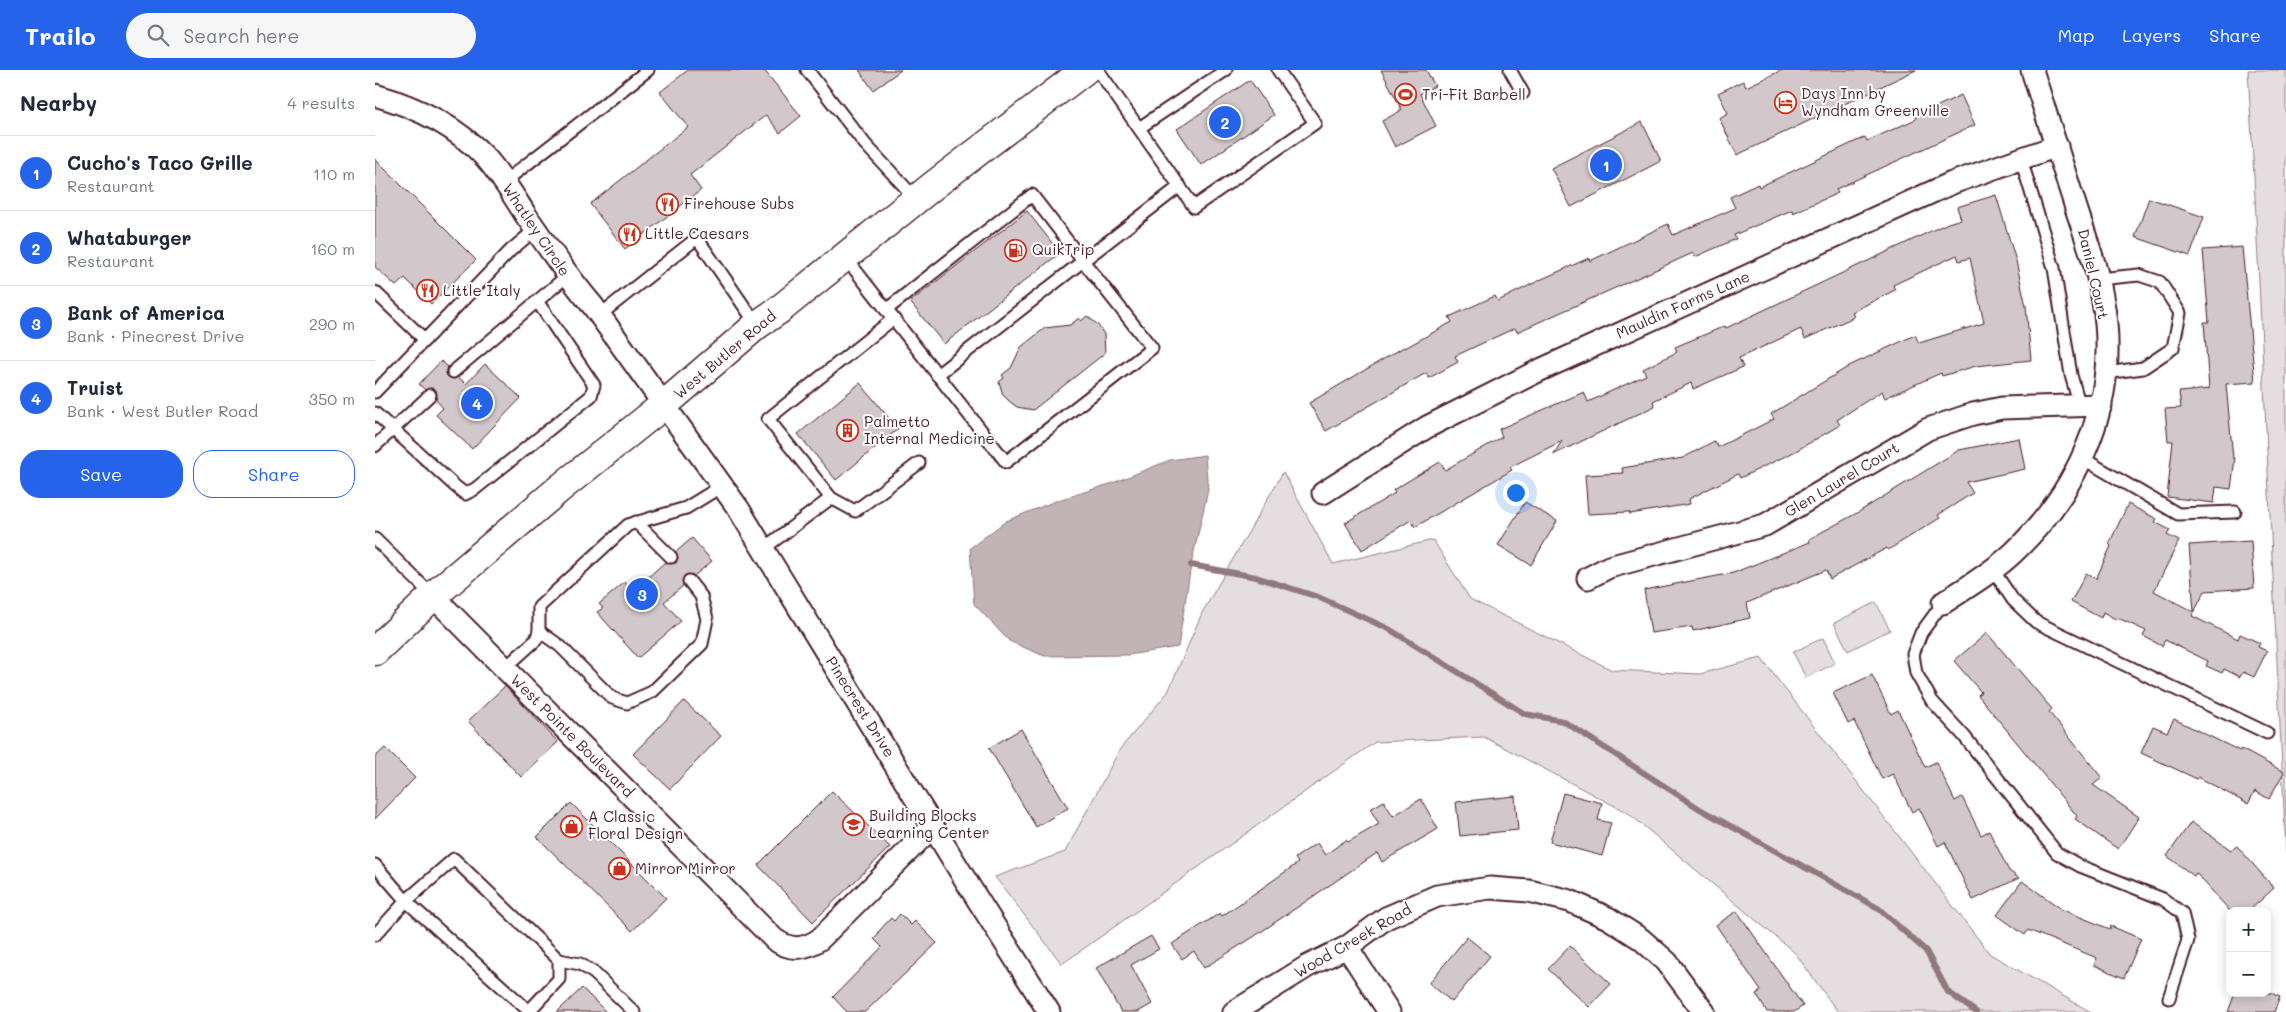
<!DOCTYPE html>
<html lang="en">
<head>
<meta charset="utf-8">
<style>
  :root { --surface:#fff; --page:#f6f6f7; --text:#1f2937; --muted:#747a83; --line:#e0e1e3; --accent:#2563eb }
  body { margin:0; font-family:Mali,sans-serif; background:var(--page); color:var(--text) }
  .controls { position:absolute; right:15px; bottom:15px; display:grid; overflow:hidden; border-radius:10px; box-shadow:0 2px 12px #0003 }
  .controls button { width:45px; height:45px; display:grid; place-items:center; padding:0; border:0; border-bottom:1px solid var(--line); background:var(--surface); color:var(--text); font:25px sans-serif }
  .you { position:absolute; left:1140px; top:422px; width:18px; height:18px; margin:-12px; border:4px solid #fff; border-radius:50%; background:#1a73e8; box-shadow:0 0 0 8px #1a73e833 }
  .badge { display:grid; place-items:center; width:32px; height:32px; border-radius:50%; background:var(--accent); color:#fff; font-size:16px; font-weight:700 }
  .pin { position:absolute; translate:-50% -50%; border:2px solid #fff; box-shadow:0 1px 5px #0006 }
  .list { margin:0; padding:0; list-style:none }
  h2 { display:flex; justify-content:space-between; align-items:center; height:65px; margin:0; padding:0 20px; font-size:21px }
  h2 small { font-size:16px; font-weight:400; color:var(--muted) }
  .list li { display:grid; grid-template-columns:32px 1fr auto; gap:15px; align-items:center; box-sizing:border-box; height:75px; padding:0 20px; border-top:1px solid var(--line) }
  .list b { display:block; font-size:19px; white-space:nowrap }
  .list p { margin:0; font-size:16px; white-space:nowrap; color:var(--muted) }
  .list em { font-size:16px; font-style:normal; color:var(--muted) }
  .actions { display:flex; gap:10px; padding:15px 20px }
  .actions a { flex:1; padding:11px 0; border:1px solid var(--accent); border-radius:20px; text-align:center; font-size:18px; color:var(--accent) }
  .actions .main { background:var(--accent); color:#fff }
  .icon { flex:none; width:28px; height:28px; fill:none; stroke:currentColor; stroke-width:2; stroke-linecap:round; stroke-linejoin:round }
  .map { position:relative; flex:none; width:1911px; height:942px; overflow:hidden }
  header { display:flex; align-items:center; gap:30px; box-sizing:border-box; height:70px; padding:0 25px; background:var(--accent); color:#fff }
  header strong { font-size:24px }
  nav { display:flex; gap:28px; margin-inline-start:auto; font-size:18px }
  .search { width:350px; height:45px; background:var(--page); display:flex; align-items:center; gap:12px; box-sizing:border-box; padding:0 18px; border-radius:28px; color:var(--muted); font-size:19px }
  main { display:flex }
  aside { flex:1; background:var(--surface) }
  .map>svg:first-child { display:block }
  .green { fill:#e5dee0; stroke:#987e86 }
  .water { fill:#c1b3b6; stroke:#91787e }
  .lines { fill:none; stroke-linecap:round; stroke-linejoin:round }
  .stream { stroke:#91787e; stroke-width:6 }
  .building { fill:#d2c7cb; stroke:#4a1f2b }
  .service-casing { stroke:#4a1f2b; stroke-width:15 }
  .minor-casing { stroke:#4a1f2b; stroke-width:25 }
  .primary-casing { stroke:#4a1f2b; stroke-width:31 }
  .service { stroke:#fff; stroke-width:11 }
  .minor { stroke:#fff; stroke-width:21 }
  .primary { stroke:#fff; stroke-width:28 }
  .labels { text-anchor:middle; stroke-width:4; stroke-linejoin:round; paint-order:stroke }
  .poi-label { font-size:15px; fill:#4a1f2b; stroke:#fff; text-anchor:start }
  .street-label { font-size:15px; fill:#4a1f2b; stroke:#fff }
</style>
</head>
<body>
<header>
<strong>Trailo</strong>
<div class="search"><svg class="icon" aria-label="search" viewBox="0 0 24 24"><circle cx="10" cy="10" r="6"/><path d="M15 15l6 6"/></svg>Search here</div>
<nav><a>Map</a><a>Layers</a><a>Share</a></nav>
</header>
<main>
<aside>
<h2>Nearby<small>4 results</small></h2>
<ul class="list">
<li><span class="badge">1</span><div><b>Cucho's Taco Grille</b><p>Restaurant</p></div><em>110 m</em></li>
<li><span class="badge">2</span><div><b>Whataburger</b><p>Restaurant</p></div><em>160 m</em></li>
<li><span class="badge">3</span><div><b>Bank of America</b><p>Bank · Pinecrest Drive</p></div><em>290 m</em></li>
<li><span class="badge">4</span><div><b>Truist</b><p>Bank · West Butler Road</p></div><em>350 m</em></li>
</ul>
<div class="actions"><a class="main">Save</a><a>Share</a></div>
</aside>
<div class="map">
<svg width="1911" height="942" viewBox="0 0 1911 942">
  <rect width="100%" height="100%" fill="#fff"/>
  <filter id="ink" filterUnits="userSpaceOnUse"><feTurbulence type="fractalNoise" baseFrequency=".02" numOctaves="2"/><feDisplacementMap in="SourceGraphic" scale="10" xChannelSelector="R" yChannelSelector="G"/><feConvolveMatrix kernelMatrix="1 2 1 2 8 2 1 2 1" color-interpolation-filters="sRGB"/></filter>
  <g filter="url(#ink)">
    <g class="green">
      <path d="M1873,0h38v782l-32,-676z"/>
      <path d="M908,402l50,92 100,-24 37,59 142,71 88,4 61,-16 229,296 101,58h-253l-43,-59 -167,-140 -144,-76 -109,5 -313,222 -67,-87 70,-25 55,-103 48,-57 34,-79z"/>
      <path d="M1501,532l14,28 -42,21 -14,-28z"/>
      <path d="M1448,568l12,25 -29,15 -13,-26z"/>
    </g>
    <path class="water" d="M830,385l3,35 -17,75 -13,82 -50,8 -84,1 -35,-15 -35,-37 -4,-56 36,-27 52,-21 52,-16 60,-24z"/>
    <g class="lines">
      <path class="stream" d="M816,495l65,12 62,20 71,32 136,85 38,7 137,88 178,99 48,43 22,41 28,20"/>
    </g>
    <g class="building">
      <path d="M313,0h76l37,46 -21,17 -14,-18 -76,60 11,15 -76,59 -35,-45 98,-77 -28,-35z"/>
      <path d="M484,0h42l-28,20z"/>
      <path d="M1006,0h45l9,16 -15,8 16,32 -41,21 -13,-26 20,-11z"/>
      <path d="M1407,0h134l-179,85 -18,-37 9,-5 -10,-20 25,-12 3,6z"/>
      <path d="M875,10l24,35 -73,50 -24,-36z"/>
      <path d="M1586,25l14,30 -139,64 2,4 -45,20 -1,-3 -58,25 2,4 -41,18 -2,-4 -176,79 -2,-4 -60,28 3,6 -29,16 -3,-5 -100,58 -17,-28 95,-56 1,1 47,-26 -3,-5 46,-21 3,5 44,-22 47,-21 1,3 78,-37 5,11 62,-27 -5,-11 28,-13 1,3 106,-50 2,4 49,-22 -1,-2z"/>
      <path d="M1267,52l19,39 -90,46 -20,-39z"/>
      <path d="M0,89l101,101 -45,44 -26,-26 -9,8 -21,-19z"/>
      <path d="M1621,125l20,66 10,45 5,54 -55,6 -34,10 -1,-3 -56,25 -3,-7 -45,29 3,5 -46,27 -54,26 -2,-4 -49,25 1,5 -60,10 -1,-2 -41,2 -3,-39 38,-2 -1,-5 61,-10 31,-17 4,6 56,-28 -3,-5 80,-49 64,-30 4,8 65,-20 -14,-65 -11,3 -2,-6 -64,30 2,5 -43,22 2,5 -49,22 -4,-10 -62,29 4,9 -50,22 -2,-6 -38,18 2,5 -102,49 9,-14 -52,26 2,3 -97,57 -4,-7 -49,30 -17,-27 50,-30 -2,-3 47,-28 5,8 57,-33 -3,-8 85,-37 4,10 58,-27 -3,-6 34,-17 -2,-5 50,-21 1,2 222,-105 13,-4 -4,-12z"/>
      <path d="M1774,128l55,19 -14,39 -55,-19z"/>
      <path d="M652,141l33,42 -116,91 -34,-42z"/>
      <path d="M1867,177l13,135 -29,2 7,74h2l-4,31 -15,-2 -2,16 -47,-6 6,-56h-5l-3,-32 16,-1 -2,-16 30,-3 -5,-67h5l-6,-72z"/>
      <path d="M712,246l10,8 7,10 1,19 -72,57 -16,-3 -8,-6 -6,-6 -4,-13 5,-4 -2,-3 9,-7 10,-21 24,-19 25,-3 9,-7 2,3z"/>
      <path d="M66,291l7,6 -2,6 2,4 6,2 4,-2 8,7 19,-20 36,34 -49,51 -36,-34 7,-7 -7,-8 1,-6 -1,-4 -4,-2 -7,2 -6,-6z"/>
      <path d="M485,313l38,46 -62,51 -38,-46z"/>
      <path d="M1644,368l6,31 -59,13 7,11 -35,22 2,3 -52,32 -1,-2 -57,31 -4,-9 -79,33 3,15 -57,13 -1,-4 -41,6 -7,-43 89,-17 77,-31 -1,-3 48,-26 102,-63z"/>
      <path d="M1150,432l32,19 -26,44 -33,-20z"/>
      <path d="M1753,434l29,15 -2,3 15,8 -3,5 12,6 -25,50 40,21 -5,-67 62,-4 3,47 -49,3 -13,25 46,23 2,-5 20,9 -2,4 9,4 -13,26 -11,-5 -3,5 -16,-8 -2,4 -16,-7 2,-5 -43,-21 -3,6 -19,-10 3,-5 -28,-13 -1,2 -14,-8 -2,6 -30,-16 15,-29 10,6 15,-33 -2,-2z"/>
      <path d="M317,468l20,23 -18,15 -6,-2 -4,2 -2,6 1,4 -19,16 17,19 -43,37 -41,-46 6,-4 -4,-4 26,-22 3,4 12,-11 5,5 20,-18 5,2 6,-1 2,-5 -2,-6z"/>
      <path d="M1612,563l65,76 -3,3 53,66 -9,7 46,32 -21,32 -43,-30 2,-3 -99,-121 3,-3 -27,-31z"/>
      <path d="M1497,605l19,39 7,-4 27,57 11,-5 19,39 7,-4 19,38 8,-4 20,40 10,7 -46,22 -28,-58 -7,4 -19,-38 -7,4 -19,-38 -11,5 -28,-58 -6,3 -15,-31z"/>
      <path d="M130,616l53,56 -37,35 -53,-56z"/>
      <path d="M309,631l37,35 -51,53 -37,-35z"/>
      <path d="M1799,649l66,32 1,-2 43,23 -15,27 -14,-8 -7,13 -50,-27 -1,2 -56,-26 12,-27 14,6z"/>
      <path d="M646,659l47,79 -32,19 -47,-79z"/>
      <path d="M10,678l30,30 -40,41v-62z"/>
      <path d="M457,721l58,56 -77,75 -55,-57z"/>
      <path d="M1188,723l39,10 -4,17 13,3 -9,33 -52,-14z"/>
      <path d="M1140,726l3,34 -58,6 -4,-34z"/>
      <path d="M1046,729l17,30 -56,33 -5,-9 -122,83 -51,32 -10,-17 -12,8 -10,-15 48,-31 2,3 76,-53 -3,-5 22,-15 8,12 21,-15 2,2 31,-18 -9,-15 14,-8 9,15z"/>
      <path d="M196,733l95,95 -34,33 -95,-94z"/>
      <path d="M1816,752l40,28 6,-4 37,42 -25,23h-19l-34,-38 -2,3 -27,-20z"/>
      <path d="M1647,811l41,29 47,19 1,-3 30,13 -17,39 -30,-13 3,-7 -69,-28 -3,5 -28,-20z"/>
      <path d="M1362,841l66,95 -9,6h-27l-11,-18 5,-3 -45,-66z"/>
      <path d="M525,844l11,11 4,-4 22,22 -72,69h-18l-14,-15 49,-50 -8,-8 5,-5 -1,-2 13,-14 3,3z"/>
      <path d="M776,866l8,13 -28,16 21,39 -14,8h-17l-25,-44z"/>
      <path d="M1092,867l23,19 -38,46 -23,-19z"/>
      <path d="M1195,876l41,38 -22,23 -41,-38z"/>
      <path d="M207,918l24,24h-49z"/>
      <path d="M1860,923h36l9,4 -6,15h-46z"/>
    </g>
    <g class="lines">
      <defs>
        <g id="service">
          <path d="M432,0l58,74 51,55"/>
          <path d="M723,0l96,137 121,-84 -37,-53"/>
          <path d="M1135,0l13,23"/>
          <path d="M764,58l87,-58"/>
          <path d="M1646,89l33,109 17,107 9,32"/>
          <path d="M129,112l144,-112"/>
          <path d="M470,187l161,205 146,-114 -69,-87 97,-75"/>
          <path d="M1723,209l41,-4 21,7 20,31 -7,35 -30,20 -37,5"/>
          <path d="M0,222l50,48"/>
          <path d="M511,240l146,-115 51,66 -146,114"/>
          <path d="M225,245l97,-77 60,87"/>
          <path d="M78,302l114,-96"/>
          <path d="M0,322l136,-142 25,-21"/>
          <path d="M0,343l80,73 10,8 10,-5 116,-93 3,-11 -57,-84"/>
          <path d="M0,376l55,-51"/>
          <path d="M1707,388l96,56 57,-2"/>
          <path d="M456,428l24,13 64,-48"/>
          <path d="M261,452l35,35"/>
          <path d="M0,469l58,57"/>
          <path d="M388,479l68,-51 -63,-79 125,-100"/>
          <path d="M1618,500l20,30 23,22 231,111"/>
          <path d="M1568,533l-22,30 -8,21 3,19 16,28 32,35 93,117 23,13 83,33 19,14 6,27 -19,58"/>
          <path d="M164,561l21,15 52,52 15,5 25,-11 50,-48 5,-25 -6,-23 -12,-15"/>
          <path d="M130,598l31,-28 3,-9v-24l89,-82 58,-17 36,-22"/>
          <path d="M0,795l31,36 123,110"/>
          <path d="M0,865l31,-34 48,-42 105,101v19l-31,33"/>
          <path d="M184,890l21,4 14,9 40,39"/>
        </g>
        <g id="minor">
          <path d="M0,25c42,12 81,31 111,63 15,17 27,37 39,56 22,32 43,63 68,92l145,202 233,381 78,123"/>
          <path d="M948,423l104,-66 111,-56 414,-188 105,-37"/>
          <path d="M1213,508l21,-11 156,-42 163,-96 45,-15 29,-6 99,-3"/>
          <path d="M58,526l341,343c16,12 30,11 46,0l113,-113"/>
          <path d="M1568,533c24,-16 50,-31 71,-51 68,-65 106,-156 89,-250 -5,-31 -16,-61 -26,-91 -15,-47 -30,-94 -45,-141"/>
          <path d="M972,877l42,65"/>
          <path d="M859,942l74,-46 39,-19 39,-29 51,-22 53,-8 39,3 41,10 38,17 33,21 26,23 37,50"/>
        </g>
        <path id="primary" d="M0,581l58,-55 126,-107 106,-85 92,-79 22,-15 155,-125 151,-115"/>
      </defs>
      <use href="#service" class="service-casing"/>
      <use href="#minor" class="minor-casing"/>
      <use href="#primary" class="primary-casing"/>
      <use href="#service" class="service"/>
      <use href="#minor" class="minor"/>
      <use href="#primary" class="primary"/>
    </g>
  </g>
  <defs>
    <symbol id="stadium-ring" viewBox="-11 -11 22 22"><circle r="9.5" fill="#fff" stroke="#c8321e" stroke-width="1.5"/><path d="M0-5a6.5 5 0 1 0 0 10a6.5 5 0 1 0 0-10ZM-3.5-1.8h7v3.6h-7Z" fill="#c8321e"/></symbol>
    <symbol id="hotel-ring" viewBox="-11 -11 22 22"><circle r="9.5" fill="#fff" stroke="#c8321e" stroke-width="1.5"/><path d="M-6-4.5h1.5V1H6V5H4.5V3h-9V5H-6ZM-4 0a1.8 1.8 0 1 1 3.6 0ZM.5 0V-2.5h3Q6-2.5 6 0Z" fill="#c8321e"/></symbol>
    <symbol id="restaurant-ring" viewBox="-11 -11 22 22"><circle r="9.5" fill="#fff" stroke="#c8321e" stroke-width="1.5"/><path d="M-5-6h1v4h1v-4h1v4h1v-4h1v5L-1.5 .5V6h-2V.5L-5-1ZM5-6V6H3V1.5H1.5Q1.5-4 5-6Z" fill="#c8321e"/></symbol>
    <symbol id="fuel-ring" viewBox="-11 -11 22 22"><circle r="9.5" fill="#fff" stroke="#c8321e" stroke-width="1.5"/><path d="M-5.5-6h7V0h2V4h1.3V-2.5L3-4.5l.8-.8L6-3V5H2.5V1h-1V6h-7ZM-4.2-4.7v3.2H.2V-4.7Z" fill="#c8321e"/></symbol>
    <symbol id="building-ring" viewBox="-11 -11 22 22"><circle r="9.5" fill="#fff" stroke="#c8321e" stroke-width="1.5"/><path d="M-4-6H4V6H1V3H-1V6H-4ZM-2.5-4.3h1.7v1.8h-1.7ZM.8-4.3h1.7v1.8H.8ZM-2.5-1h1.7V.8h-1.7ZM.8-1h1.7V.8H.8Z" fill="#c8321e"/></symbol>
    <symbol id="school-ring" viewBox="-11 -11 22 22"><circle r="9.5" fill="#fff" stroke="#c8321e" stroke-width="1.5"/><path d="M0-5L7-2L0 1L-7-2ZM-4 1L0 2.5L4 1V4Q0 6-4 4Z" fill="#c8321e"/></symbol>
    <symbol id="shop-ring" viewBox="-11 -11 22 22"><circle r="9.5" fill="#fff" stroke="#c8321e" stroke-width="1.5"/><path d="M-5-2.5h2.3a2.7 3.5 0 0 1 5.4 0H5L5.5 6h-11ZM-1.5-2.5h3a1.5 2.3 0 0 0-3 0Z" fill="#c8321e"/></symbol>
  </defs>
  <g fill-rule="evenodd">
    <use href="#stadium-ring" x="1018" y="12" width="25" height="25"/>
    <use href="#hotel-ring" x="1398" y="20" width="25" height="25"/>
    <use href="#restaurant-ring" x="280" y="122" width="25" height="25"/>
    <use href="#restaurant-ring" x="242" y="152" width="25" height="25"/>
    <use href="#fuel-ring" x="628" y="168" width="25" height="25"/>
    <use href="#restaurant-ring" x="40" y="208" width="25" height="25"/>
    <use href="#building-ring" x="460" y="348" width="25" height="25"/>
    <use href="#school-ring" x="466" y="742" width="25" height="25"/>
    <use href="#shop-ring" x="184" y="744" width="25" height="25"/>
    <use href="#shop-ring" x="232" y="786" width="25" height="25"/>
  </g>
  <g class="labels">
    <g class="poi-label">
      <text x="1426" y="29">Days Inn by<tspan x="1426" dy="17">Wyndham Greenville</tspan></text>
      <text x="1047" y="30">Tri-Fit Barbell</text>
      <text x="309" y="139">Firehouse Subs</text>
      <text x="270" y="169">Little Caesars</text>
      <text x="657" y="185">QuikTrip</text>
      <text x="68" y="226">Little Italy</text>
      <text x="489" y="357">Palmetto<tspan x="489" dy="17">Internal Medicine</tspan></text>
      <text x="494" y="751">Building Blocks<tspan x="494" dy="17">Learning Center</tspan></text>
      <text x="213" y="752">A Classic<tspan x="213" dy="17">Floral Design</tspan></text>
      <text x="260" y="804">Mirror Mirror</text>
    </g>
    <g class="street-label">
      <text transform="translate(161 160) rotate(56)" y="5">Whatley Circle</text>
      <text transform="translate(1718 204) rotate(77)" y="5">Daniel Court</text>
      <text transform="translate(1308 235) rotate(-24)" y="5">Mauldin Farms Lane</text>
      <text transform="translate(350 285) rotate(-40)" y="5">West Butler Road</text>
      <text transform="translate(1467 410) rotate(-31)" y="5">Glen Laurel Court</text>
      <text transform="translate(485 637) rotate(58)" y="5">Pinecrest Drive</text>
      <text transform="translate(197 666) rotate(45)" y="5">West Pointe Boulevard</text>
      <text transform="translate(978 871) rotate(-30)" y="5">Wood Creek Road</text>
    </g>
  </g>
</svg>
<div class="controls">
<button>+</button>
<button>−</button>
</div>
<div class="you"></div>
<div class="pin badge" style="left:1231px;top:95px">1</div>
<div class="pin badge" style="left:850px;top:52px">2</div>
<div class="pin badge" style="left:267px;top:524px">3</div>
<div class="pin badge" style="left:102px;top:333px">4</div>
</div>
</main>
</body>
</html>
